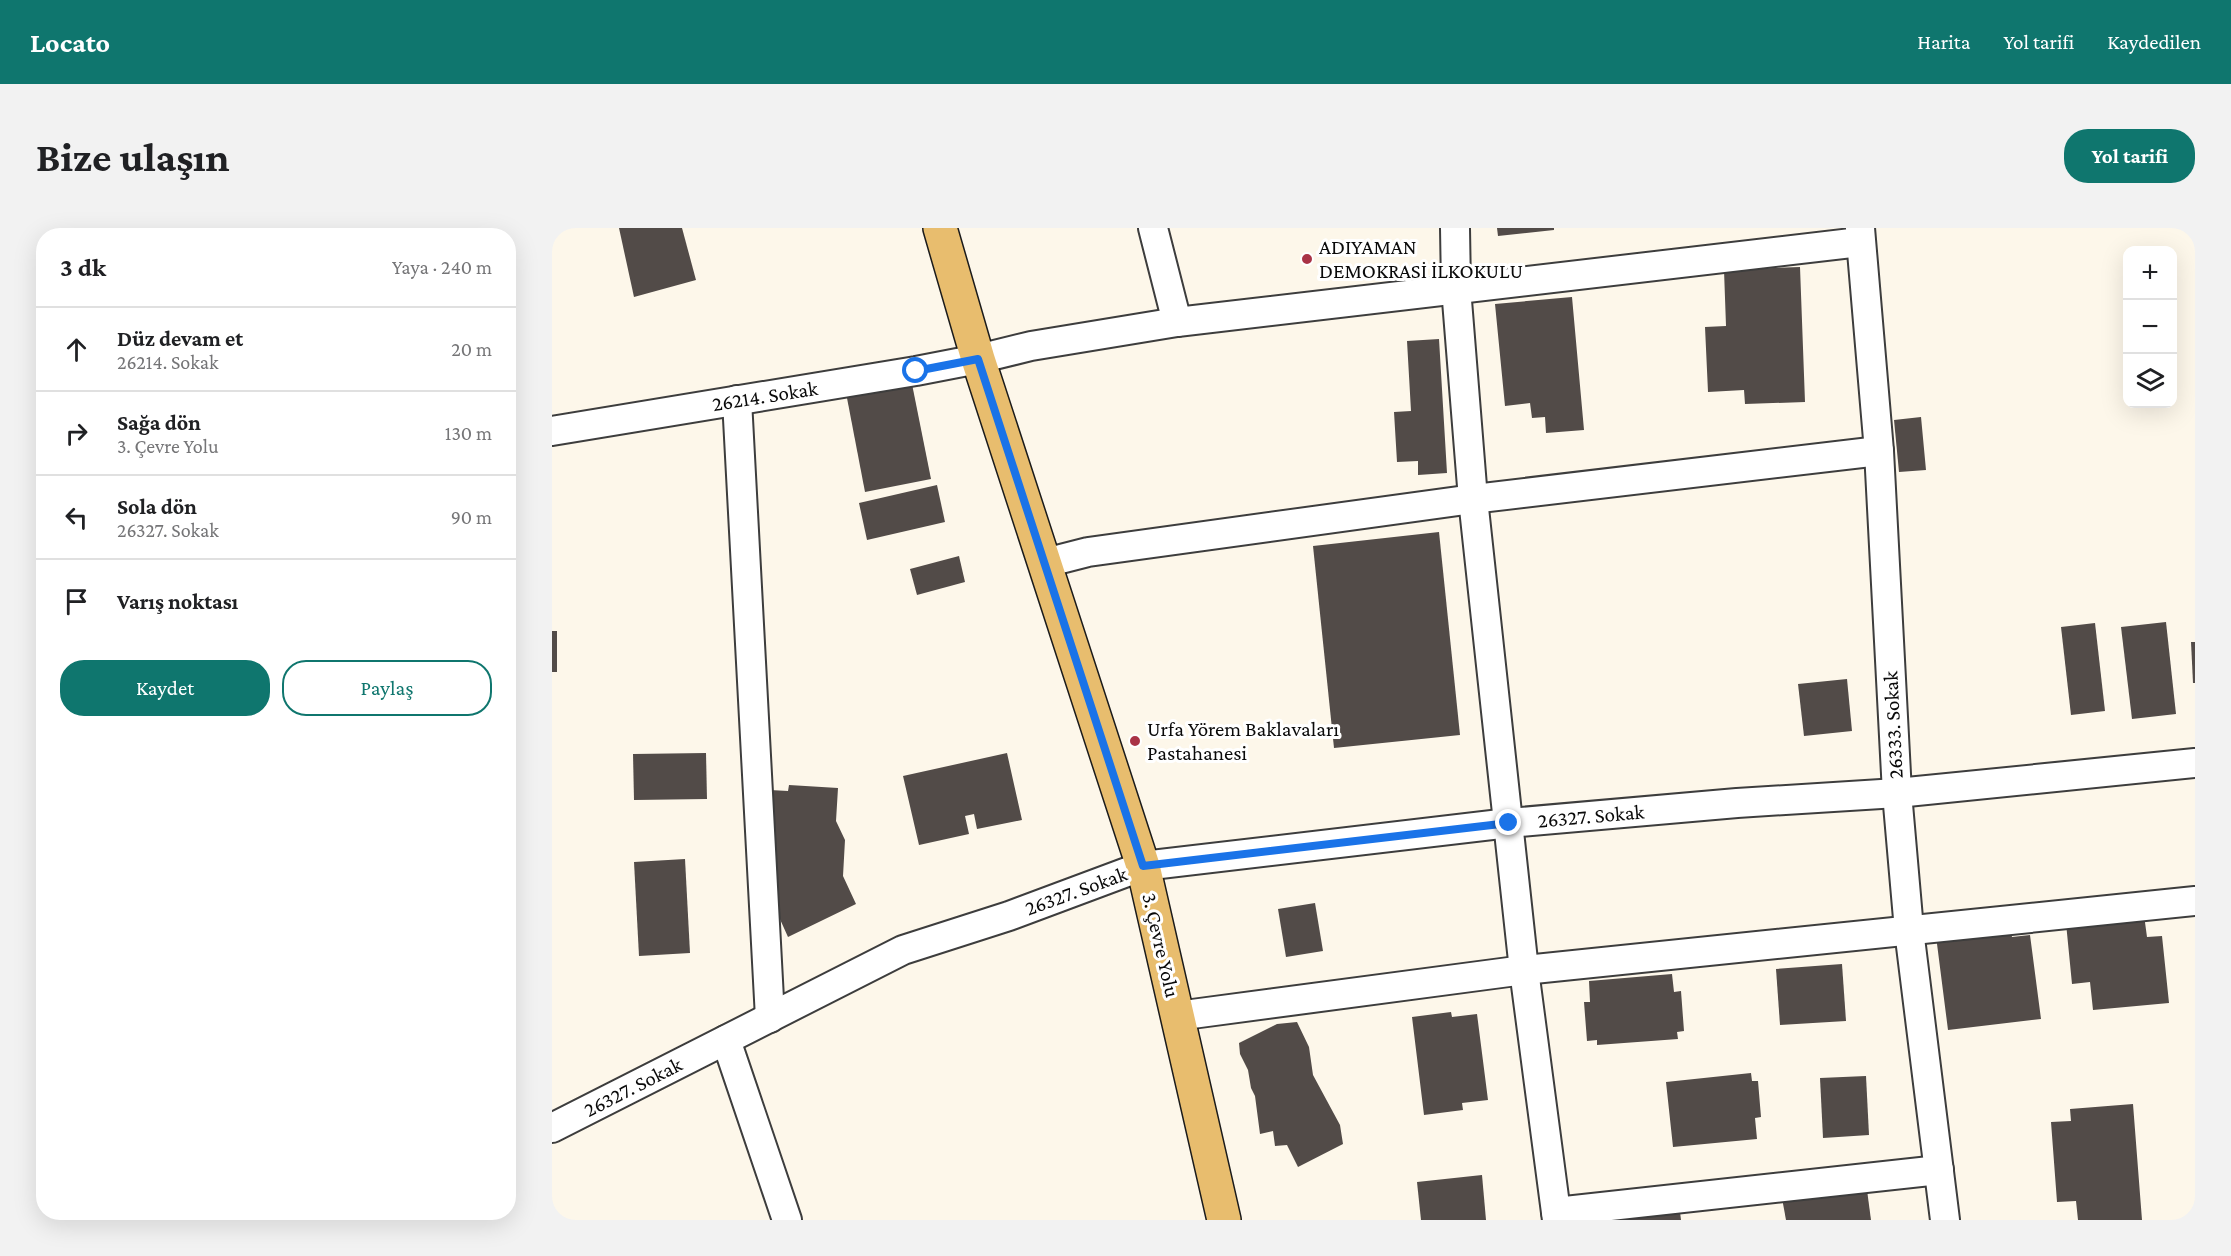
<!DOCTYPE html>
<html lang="tr">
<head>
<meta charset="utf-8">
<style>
  :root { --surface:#fff; --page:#f2f2f2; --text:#202124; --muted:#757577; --line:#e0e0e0; --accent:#0f766e }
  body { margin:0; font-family:"Crimson Pro",serif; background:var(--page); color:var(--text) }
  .controls { position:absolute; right:18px; top:18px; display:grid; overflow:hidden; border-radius:12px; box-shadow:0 6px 24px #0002 }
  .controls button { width:54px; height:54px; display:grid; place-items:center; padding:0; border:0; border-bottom:2px solid var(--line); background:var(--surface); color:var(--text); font:30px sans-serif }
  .stop { position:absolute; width:18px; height:18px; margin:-14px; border:4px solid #1a73e8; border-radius:50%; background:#fff }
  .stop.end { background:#1a73e8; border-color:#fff; box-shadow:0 2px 6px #0008 }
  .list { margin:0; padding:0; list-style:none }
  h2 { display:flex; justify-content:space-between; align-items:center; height:78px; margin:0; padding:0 24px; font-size:26px }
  h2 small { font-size:20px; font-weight:400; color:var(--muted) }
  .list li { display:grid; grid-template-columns:39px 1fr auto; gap:18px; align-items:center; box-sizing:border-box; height:84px; padding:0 24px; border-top:2px solid var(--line) }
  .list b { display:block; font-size:22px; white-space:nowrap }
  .list p { margin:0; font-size:20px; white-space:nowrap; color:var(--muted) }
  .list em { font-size:20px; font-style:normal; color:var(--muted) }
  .actions { display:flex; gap:12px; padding:18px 24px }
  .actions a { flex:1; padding:14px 0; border:2px solid var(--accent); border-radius:24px; text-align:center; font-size:21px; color:var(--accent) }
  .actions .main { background:var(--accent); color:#fff }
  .icon { flex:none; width:33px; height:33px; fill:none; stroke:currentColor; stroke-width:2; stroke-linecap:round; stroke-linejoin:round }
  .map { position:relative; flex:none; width:1643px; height:992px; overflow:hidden; border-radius:24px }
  header { display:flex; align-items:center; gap:36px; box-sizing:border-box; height:84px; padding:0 30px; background:var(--accent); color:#fff }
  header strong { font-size:28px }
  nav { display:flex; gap:33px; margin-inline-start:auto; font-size:21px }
  .intro { display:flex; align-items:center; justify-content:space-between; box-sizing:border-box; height:144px; padding:0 36px }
  h1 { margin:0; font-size:42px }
  .button { padding:15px 27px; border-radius:24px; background:var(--accent); color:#fff; font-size:21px; font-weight:700 }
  main { display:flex; gap:36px; padding:0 36px }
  aside { flex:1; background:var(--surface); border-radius:24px; box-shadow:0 6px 24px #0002 }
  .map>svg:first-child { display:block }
  .building { fill:#524b48 }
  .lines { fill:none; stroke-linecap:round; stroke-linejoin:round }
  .minor-casing { stroke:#3d3d3d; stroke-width:32 }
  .major-casing { stroke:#1b1b1b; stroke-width:36 }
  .minor { stroke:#fff; stroke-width:28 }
  .major { stroke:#e8bd6e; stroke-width:33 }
  .route { stroke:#1a73e8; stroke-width:8 }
  .poi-dot { fill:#a93346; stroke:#fff; stroke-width:2 }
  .labels { text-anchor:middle; stroke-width:6; stroke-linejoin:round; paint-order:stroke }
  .poi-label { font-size:21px; fill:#0a0a0a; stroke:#fff; text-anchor:start }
  .street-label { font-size:21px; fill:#0a0a0a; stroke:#fff }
</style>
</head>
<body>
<header>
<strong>Locato</strong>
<nav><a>Harita</a><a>Yol tarifi</a><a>Kaydedilen</a></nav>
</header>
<div class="intro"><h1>Bize ulaşın</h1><a class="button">Yol tarifi</a></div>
<main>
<aside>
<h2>3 dk<small>Yaya · 240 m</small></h2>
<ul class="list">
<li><svg class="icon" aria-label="ahead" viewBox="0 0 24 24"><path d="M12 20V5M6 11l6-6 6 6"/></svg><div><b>Düz devam et</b><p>26214. Sokak</p></div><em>20 m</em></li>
<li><svg class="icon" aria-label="right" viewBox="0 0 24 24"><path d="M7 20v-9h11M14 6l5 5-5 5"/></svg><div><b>Sağa dön</b><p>3. Çevre Yolu</p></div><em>130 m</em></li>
<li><svg class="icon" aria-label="left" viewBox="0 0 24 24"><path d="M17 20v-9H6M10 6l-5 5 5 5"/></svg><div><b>Sola dön</b><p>26327. Sokak</p></div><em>90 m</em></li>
<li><svg class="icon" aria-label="arrive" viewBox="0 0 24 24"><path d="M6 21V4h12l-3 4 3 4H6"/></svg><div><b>Varış noktası</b></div></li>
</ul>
<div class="actions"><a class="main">Kaydet</a><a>Paylaş</a></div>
</aside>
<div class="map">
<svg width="1643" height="992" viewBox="0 0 1643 992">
  <rect width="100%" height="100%" fill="#fdf7ea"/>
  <g class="building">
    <path d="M67,0h63l14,52 -62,17z"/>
    <path d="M945,0h57v2l-56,6z"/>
    <path d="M1248,39l5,135 -60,2 -1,-14 -36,2 -3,-65 21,-1 -2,-56z"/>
    <path d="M1020,69l12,133 -38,3 -1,-16 -13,1 -2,-15 -25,3 -10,-102z"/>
    <path d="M887,111l8,134 -29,2v-14l-21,1 -3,-50 17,-1 -4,-70z"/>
    <path d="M360,156l19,95 -66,13 -18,-94z"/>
    <path d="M1369,189l5,53 -27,2 -5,-52z"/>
    <path d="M385,257l8,37 -78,18 -8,-37z"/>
    <path d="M887,304l21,203 -126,13 -21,-202z"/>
    <path d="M407,328l6,26 -48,13 -7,-26z"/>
    <path d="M1614,394l10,92 -44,5 -11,-92z"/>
    <path d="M1543,395l10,88 -34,4 -10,-88z"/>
    <rect x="0" y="403" width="5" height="41"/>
    <path d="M1639,414h4v41h-2z"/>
    <path d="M1295,451l5,52 -48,5 -6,-52z"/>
    <path d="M154,525l1,46 -73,1 -1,-46z"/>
    <path d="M455,525l15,67 -45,9 -3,-15 -9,2 4,18 -50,11 -16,-69z"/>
    <path d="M237,557l49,3 -2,33 9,19 -2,36 13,28 -68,33 -9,-20h-6l-3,-127 18,1z"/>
    <path d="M133,631l5,94 -51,3 -5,-94z"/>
    <path d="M763,675l8,48 -37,6 -8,-48z"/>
    <path d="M1592,687l3,22 15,-1 7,67 -76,7 -3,-28 -18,2 -6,-61z"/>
    <path d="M1458,698l2,11 18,-2 11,84 -93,11 -12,-94z"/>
    <path d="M1290,736l4,57 -66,4 -4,-56z"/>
    <path d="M1120,746l2,18 7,-1 3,40 -7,1 1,7 -81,6v-5l-10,1 -3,-39h6l-1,-21z"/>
    <path d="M899,784l1,5 25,-3 11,86 -26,3 1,7 -39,5 -12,-98z"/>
    <path d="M745,794l12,25 4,28 27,50 3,19 -45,23 -11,-22 -12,1 -2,-15 -13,3 -5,-38 -4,-8 -3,-18 -8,-16 -1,-11 38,-19z"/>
    <path d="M1199,845l1,8h6l3,36 -6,1 2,21 -84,8 -7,-65z"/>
    <path d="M1314,848l3,59 -46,3 -3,-60z"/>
    <path d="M1581,876l9,116h-64l-2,-19 -19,1 -6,-80 20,-1 -1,-12z"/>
    <path d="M930,947l4,45h-65l-4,-38z"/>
    <path d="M1315,962l4,30h-85l-4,-22z"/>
    <path d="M1128,984l1,8h-61v-2z"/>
  </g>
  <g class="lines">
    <defs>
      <g id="minor">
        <path d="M601,0l24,94"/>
        <path d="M903,0l1,60 17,211 51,471 33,250"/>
        <path d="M1308,0l19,223 18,342 12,137 36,290"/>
        <path d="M185,172l33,618"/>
        <path d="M0,203l364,-60 62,-12 53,-13 146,-24 683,-80"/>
        <path d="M493,335l43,-11 385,-53 406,-48"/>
        <path d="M625,788l347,-46 671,-69"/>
        <path d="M174,812l61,180"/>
        <path d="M0,900l351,-178 106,-34 134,-50 366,-43 228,-20 160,-10 298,-30"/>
        <path d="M1004,984l383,-42"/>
      </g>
      <path id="major" d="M388,0l38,131 165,507 81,354"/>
    </defs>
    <use href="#minor" class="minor-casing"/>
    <use href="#major" class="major-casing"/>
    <use href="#minor" class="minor"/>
    <use href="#major" class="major"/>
  </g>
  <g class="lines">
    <path class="route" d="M364,143l62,-12 165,507 366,-43"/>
  </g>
  <g class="poi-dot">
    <circle cx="755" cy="31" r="6"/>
    <circle cx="583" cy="513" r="6"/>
  </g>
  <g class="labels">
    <g class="poi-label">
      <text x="767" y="26">ADIYAMAN<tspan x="767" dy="24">DEMOKRASİ İLKOKULU</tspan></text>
      <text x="595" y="508">Urfa Yörem Baklavaları<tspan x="595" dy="24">Pastahanesi</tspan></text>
    </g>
    <g class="street-label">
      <text transform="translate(213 168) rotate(-9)" y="7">26214. Sokak</text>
      <text transform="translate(1341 497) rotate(-93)" y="7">26333. Sokak</text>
      <text transform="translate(1039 588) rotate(-5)" y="7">26327. Sokak</text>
      <text transform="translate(524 663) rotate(-20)" y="7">26327. Sokak</text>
      <text transform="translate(609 717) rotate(77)" y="7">3. Çevre Yolu</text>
      <text transform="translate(81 859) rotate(-27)" y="7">26327. Sokak</text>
    </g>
  </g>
</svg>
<div class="controls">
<button>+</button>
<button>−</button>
<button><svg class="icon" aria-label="layers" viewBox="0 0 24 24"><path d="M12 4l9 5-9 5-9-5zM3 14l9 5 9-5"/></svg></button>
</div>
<div class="stop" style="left:364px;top:143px"></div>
<div class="stop end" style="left:957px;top:595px"></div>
</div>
</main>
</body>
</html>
